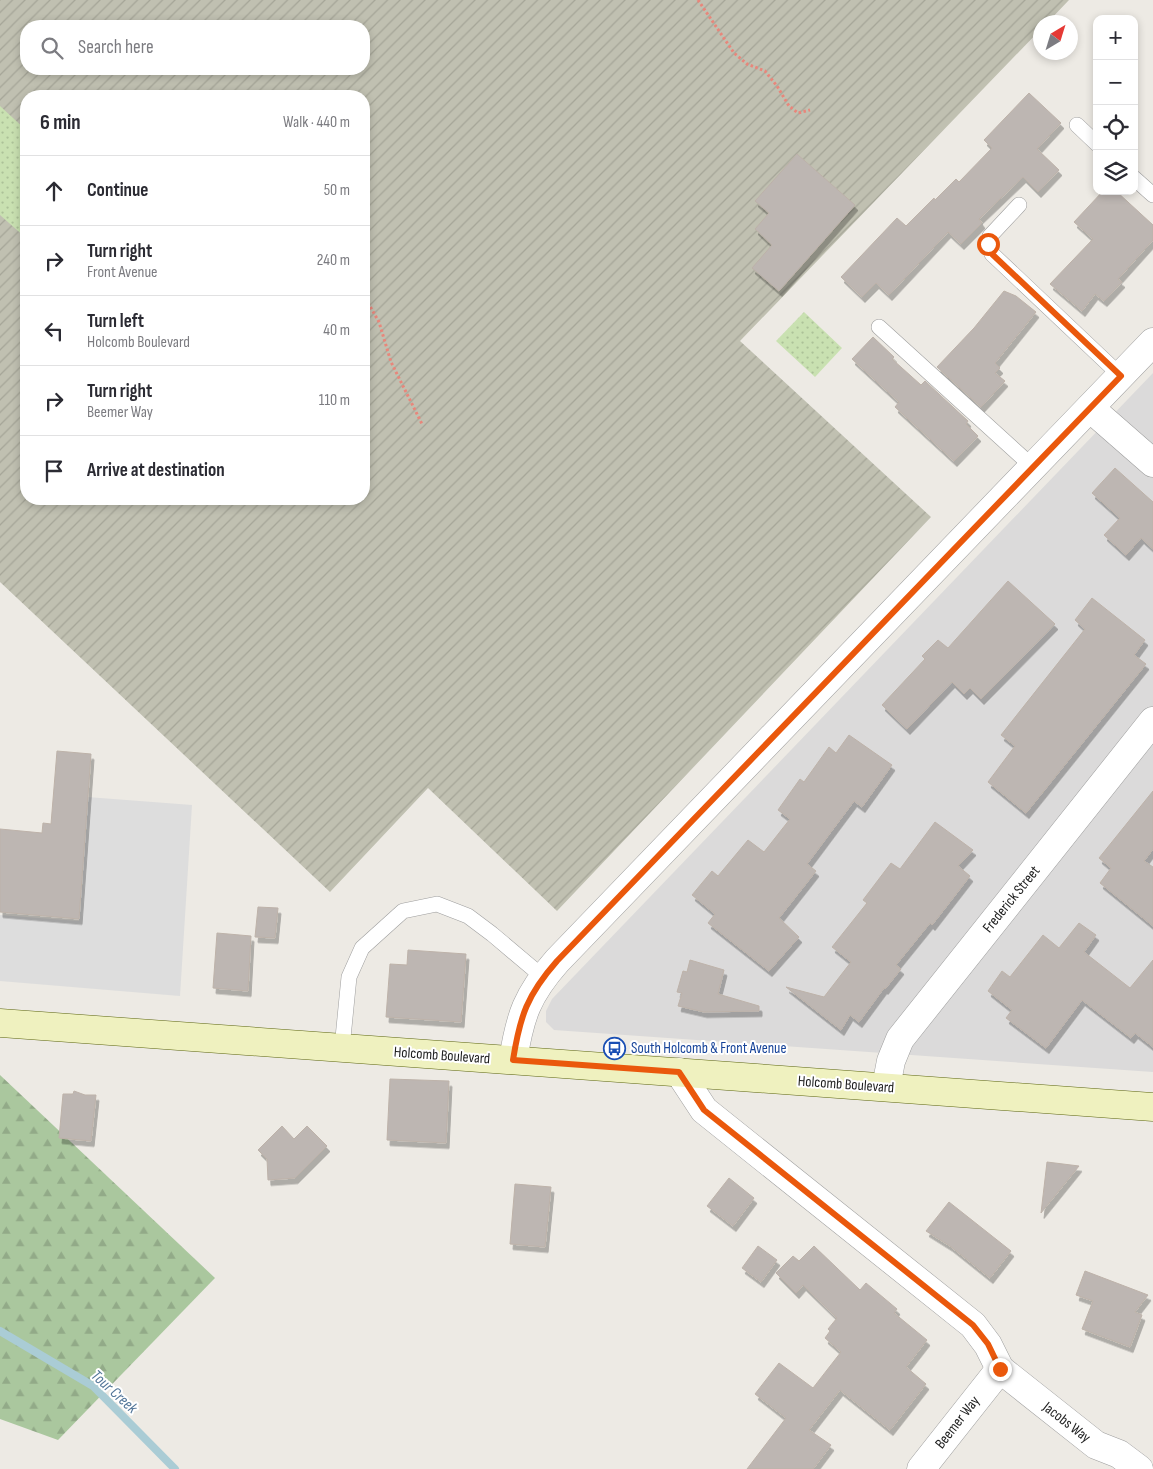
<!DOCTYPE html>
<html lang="en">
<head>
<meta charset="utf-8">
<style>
  :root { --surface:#fff; --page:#f2f2f3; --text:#2b2b33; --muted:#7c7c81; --line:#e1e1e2 }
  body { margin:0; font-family:"Sofia Sans Condensed",sans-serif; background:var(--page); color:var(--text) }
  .controls { position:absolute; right:15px; top:15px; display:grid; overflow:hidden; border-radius:10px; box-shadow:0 2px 8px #0003 }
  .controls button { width:45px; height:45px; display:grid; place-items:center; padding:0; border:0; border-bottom:1px solid var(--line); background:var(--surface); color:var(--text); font:25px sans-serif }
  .compass { position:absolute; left:1033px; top:15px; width:45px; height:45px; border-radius:50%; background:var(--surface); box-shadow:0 2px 8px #0003; rotate:38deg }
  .stop { position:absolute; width:15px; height:15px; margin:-11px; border:4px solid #ea580c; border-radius:50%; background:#fff }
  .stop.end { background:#ea580c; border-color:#fff; box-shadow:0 1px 5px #0008 }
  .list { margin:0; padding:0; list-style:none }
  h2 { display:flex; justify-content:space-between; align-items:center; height:65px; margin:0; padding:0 20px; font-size:21px }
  h2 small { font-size:16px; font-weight:400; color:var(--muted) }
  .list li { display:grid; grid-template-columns:32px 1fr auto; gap:15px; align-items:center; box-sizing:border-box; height:70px; padding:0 20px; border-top:1px solid var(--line) }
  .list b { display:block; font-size:19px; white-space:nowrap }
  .list p { margin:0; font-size:16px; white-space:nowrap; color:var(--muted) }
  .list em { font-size:16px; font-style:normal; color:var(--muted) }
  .icon { flex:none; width:28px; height:28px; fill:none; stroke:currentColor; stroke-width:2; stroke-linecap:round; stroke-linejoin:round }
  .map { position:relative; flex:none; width:1153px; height:1469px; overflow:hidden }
  .search { position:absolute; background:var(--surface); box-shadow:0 2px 8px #0003; left:20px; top:20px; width:350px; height:55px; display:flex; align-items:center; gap:12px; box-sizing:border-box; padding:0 18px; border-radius:20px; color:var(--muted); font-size:19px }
  .panel { position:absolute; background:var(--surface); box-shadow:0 2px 8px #0003; left:20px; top:90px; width:350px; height:415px; border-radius:20px }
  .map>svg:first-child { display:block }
  .residential { fill:#dbdada }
  .construction { fill:url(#construction-furrows); fill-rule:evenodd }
  .forest { fill:url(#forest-firs) }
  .garden { fill:url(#garden-dots) }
  .parking { fill:#ddd }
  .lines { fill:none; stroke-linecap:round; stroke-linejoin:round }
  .stream { stroke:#aaccd5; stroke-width:8 }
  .building { fill:#bdb6b2; stroke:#bdb2a9; filter:url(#shadow) }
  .lane-casing { stroke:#9e9e9e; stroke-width:16 }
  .street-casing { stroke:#9e9e9e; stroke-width:29 }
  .secondary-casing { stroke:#5d6612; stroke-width:29 }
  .path { stroke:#e8867b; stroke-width:3; stroke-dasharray:2.5 2.5; stroke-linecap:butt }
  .lane { stroke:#fff; stroke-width:15 }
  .street { stroke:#fff; stroke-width:28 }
  .secondary { stroke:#eff1bf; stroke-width:28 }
  .route { stroke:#ea580c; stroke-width:6 }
  .labels { text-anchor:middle; stroke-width:4; stroke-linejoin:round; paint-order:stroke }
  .street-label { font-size:15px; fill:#1d1d1d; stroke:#fff }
  .transit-label { font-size:15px; fill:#164399; stroke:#fff; text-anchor:start }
  .water-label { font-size:16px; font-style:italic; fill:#537699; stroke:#fff }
</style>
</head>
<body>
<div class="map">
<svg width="1153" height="1469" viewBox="0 0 1153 1469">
  <defs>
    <pattern id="construction-furrows" width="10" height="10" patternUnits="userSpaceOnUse" patternTransform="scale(1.25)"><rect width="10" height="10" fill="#c0c0b1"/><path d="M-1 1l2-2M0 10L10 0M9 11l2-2" fill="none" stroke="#a5a598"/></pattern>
    <pattern id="forest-firs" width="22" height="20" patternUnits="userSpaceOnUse" patternTransform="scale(1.25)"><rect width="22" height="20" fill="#aac79e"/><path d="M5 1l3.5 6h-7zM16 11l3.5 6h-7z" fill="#92aa88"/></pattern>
    <pattern id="garden-dots" width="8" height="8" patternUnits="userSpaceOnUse" patternTransform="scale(1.25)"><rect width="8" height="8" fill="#c9e1b1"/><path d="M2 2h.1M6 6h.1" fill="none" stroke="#acc198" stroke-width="1.8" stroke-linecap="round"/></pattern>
    <filter id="shadow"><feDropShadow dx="3" dy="5.5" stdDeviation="0" flood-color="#0004"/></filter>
  </defs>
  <rect width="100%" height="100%" fill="#edeae4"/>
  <path class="residential" d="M1153,373v699l-599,-42 -8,-8v-11l6,-12z"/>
  <path class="construction" d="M0,0h1069l-21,22h-8v8l-300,311 191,176 -374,394 -129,-123 -98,104 -330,-310zM26,26h338v43h-338zM26,96h338v403h-338z"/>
  <path class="forest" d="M0,1075l215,203 -157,162 -58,-21z"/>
  <g class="garden">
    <path d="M0,106l26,24v108l-26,-23z"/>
    <path d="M804,312l38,36 -27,29 -39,-36z"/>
  </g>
  <path class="parking" d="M87,797l105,8 -12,191 -180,-15v-66l79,6z"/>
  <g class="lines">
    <path class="stream" d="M0,1331l93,55 82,83"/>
  </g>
  <g class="building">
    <path d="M1029,93l32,30 -24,26 22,21 -21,22 -15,-15 -44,42 3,4 -21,21 -13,-12 -59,63 -13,-12 -14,14 -21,-20 56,-59 9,8 28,-28 1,2 21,-21 3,3 33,-34 -8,-8z"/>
    <path d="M797,154l58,51 -76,86 -27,-23 20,-23 -17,-16 14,-16 -14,-12z"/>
    <path d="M1103,191h13l37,34v15l-35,39 4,3 -18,19 -9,-7 -13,17 -32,-27 43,-45 -19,-17z"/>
    <path d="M1004,291l12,5 20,16 -41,51 5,5 -5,5 10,8 -24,26 -44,-40 37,-39z"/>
    <path d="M873,337l21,20 -2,2 29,26 4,-4 43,40 -2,3 12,12 -24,25 -59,-54 4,-5 -47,-43z"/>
    <path d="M1115,468l38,34v47l-12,-11 -15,17 -22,-20 16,-17 -28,-25z"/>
    <path d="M1008,581l47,43 -74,75 -11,-11 -6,6 -12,-12 -45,47 -25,-24 43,-46 -3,-3 16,-16 10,8z"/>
    <path d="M1092,598l53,42 -11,15 12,9 -120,149 -38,-31 27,-36 -14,-11 84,-106 -10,-9z"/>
    <path d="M849,735l43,30 -30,42 -8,-6 -47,63 9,7 -37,47 20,19 -30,34 -61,-48 7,-9 -23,-19 20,-24 6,5 30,-36 16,12 26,-33 -12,-9 22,-31 4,3 25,-35 7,6z"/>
    <path d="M57,751l34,3 -12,165 -79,-7v-83l42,4 1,-10 8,1z"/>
    <path d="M1153,791v58l-9,12 9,6v59l-53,-43 11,-15 -12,-10z"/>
    <path d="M935,822l38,28 -15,16 12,10 -38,49 -2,-2 -34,42 5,4 -16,20 -1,-1 -25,34 -9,-7 -9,15 -55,-43 38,10 27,-35 -19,-15 35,-44 -4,-3 28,-37 9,6z"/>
    <path d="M258,907l20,1 -3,30 -20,-1z"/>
    <path d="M1079,923l17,12 -12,17 46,36 23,-28v87l-18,-14 -4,5 -49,-38 -36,48 -40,-30 6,-8 -24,-19 14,-20 8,6 33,-42 16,13z"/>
    <path d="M217,933l34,3 -3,55 -35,-3z"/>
    <path d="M408,950l58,4 -5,68 -75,-5 4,-53 17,1z"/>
    <path d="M690,960l34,10 -6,24 41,12v5l-55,1 -26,-6 4,-13 -5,-1 6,-21 4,1z"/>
    <path d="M390,1079l59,2 -3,62 -59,-3z"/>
    <path d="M74,1091l11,4h11l-5,46 -32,-3 4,-44h10z"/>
    <path d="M282,1126l12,13 13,-13 20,20 -32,32 -27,2 -1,-21 -9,-9z"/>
    <path d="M1047,1162l32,4 -38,47z"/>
    <path d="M729,1178l25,20 -21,28 -26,-20z"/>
    <path d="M515,1184l36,3 -6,60 -35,-3z"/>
    <path d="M949,1202l62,49 -21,27 -40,-32 -24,-15z"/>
    <path d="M758,1246l19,14 -16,22 -19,-14z"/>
    <path d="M814,1246l46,44 6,-7 31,26 -3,4 33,27 -21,27 20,17 -36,46 -50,-40 -31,40 22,15 -18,24h-66l39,-51 -31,-24 24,-31 34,25 28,-36 -16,-14 5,-7 -2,-2 9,-11 -34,-33 -7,8 -20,-20 17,-17 6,5z"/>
    <path d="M1085,1271l63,24 -13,17 7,3 -12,32 -48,-18 11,-28 -17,-6z"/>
  </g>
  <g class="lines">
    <defs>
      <g id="lane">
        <path d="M1077,125l20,19"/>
        <path d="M1134,178l19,17"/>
        <path d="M1019,205l-29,31 -2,8 4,10 129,122"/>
        <path d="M879,327l154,140"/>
        <path d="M342,1048l7,-71 13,-29 41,-37 34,-7 31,12 24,18 51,43"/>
      </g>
      <g id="street">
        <path d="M1090,408l63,55"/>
        <path d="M513,1060c7,-44 14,-65 44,-99l596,-619"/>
        <path d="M679,1072l25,38 269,215 15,20 12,24 96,76 23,9 20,15"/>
        <path d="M886,1087l5,-26 9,-22 253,-318"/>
        <path d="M921,1469l79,-100"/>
      </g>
      <path id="secondary" d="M0,1023l1153,84"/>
    </defs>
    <use href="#lane" class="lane-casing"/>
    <use href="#street" class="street-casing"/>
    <use href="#secondary" class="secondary-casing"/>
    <g class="path">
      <path d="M698,0l36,53 13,11 18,7 12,15 12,20 9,7 12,-3"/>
      <path d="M364,301h3l12,21 12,40 31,62"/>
    </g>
    <use href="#lane" class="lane"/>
    <use href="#street" class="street"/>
    <use href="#secondary" class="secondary"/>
  </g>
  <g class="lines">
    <path class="route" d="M988,244l4,10 129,122 -564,585c-30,34 -37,55 -44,99l166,12 25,38 269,215 15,19 12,25"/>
  </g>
  <defs>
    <symbol id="bus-ring" viewBox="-11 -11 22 22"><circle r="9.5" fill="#fff" stroke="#1a4fb4" stroke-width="1.5"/><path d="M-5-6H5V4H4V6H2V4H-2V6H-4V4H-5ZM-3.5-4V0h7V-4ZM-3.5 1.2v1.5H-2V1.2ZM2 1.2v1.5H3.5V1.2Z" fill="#1a4fb4"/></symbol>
  </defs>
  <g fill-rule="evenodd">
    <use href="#bus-ring" x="602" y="1036" width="25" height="25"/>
  </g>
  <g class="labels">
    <g class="street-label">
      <text transform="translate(1011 899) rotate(-51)" y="5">Frederick Street</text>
      <text transform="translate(442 1055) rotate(4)" y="5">Holcomb Boulevard</text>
      <text transform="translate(846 1084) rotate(4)" y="5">Holcomb Boulevard</text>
      <text transform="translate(957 1422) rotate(-52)" y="5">Beemer Way</text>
      <text transform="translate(1067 1422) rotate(38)" y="5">Jacobs Way</text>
    </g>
    <g class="transit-label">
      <text x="631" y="1053">South Holcomb &amp; Front Avenue</text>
    </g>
    <g class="water-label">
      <text transform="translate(115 1391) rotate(42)" y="6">Tour Creek</text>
    </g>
  </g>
</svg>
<div class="controls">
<button>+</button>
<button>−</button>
<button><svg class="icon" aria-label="locate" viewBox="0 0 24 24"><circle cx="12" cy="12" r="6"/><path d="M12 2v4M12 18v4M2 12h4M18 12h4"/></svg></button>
<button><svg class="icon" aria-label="layers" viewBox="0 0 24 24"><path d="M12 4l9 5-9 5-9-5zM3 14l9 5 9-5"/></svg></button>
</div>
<svg class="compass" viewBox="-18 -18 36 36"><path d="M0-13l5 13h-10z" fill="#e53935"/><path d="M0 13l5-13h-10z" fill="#7c7c81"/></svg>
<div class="stop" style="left:988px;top:244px"></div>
<div class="stop end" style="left:1000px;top:1369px"></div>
<div class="search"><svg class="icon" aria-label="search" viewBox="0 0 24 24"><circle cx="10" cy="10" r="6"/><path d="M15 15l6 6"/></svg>Search here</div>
<section class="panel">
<h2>6 min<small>Walk · 440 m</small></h2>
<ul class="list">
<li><svg class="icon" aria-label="ahead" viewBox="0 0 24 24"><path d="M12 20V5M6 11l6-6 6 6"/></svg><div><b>Continue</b></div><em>50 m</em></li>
<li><svg class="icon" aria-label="right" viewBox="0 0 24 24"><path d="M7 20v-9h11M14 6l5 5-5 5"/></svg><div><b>Turn right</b><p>Front Avenue</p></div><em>240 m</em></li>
<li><svg class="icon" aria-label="left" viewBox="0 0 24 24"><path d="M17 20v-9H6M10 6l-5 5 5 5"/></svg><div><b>Turn left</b><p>Holcomb Boulevard</p></div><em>40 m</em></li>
<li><svg class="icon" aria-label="right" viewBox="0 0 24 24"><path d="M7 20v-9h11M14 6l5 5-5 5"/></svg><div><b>Turn right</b><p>Beemer Way</p></div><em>110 m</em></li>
<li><svg class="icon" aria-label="arrive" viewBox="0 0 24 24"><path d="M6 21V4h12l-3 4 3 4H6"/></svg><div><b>Arrive at destination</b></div></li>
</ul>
</section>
</div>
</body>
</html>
